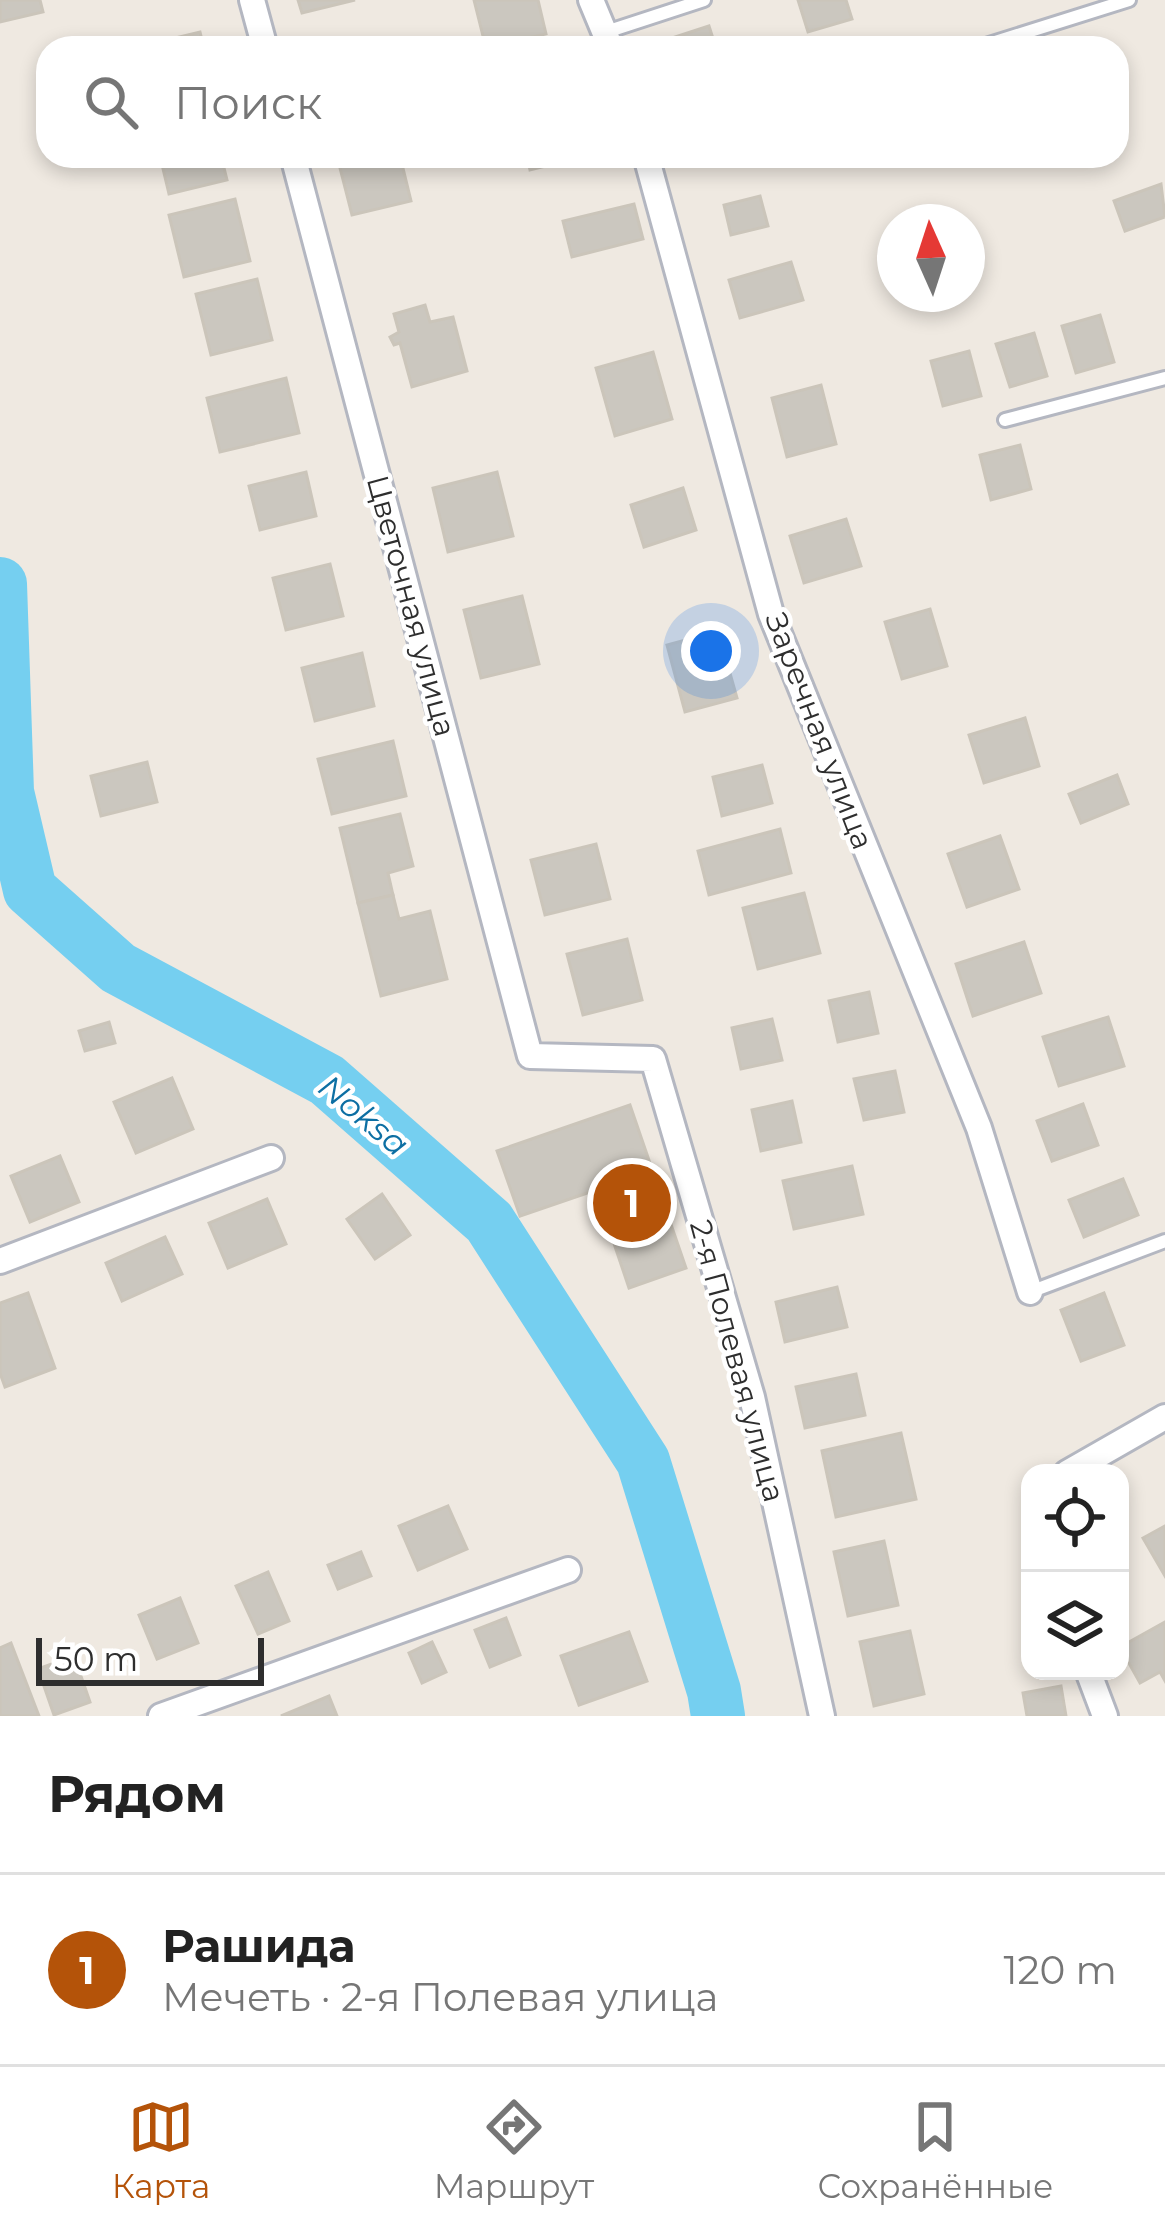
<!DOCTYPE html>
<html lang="ru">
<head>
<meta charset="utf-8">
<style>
  :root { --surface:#fff; --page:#f6f6f6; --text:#222; --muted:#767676; --line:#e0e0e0; --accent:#b45309 }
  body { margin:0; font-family:Montserrat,sans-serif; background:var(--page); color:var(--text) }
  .controls { position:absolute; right:36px; bottom:36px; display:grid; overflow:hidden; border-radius:24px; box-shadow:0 6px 18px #0003 }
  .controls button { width:108px; height:108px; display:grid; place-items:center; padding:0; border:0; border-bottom:3px solid var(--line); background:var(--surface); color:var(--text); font:60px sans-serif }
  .compass { position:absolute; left:877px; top:204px; width:108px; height:108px; border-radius:50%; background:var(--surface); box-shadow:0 6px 18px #0003; rotate:357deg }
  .scale { position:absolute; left:36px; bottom:30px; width:228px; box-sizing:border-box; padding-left:12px; border:6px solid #2e2e2e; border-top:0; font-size:33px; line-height:42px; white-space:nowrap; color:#2e2e2e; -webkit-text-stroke:9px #fff; paint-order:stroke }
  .you { position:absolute; left:711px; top:651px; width:42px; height:42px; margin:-30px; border:9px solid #fff; border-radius:50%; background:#1a73e8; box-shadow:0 0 0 18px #1a73e833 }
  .badge { display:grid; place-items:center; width:78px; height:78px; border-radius:50%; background:var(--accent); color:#fff; font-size:39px; font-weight:700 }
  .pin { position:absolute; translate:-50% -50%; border:6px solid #fff; box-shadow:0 3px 12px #0006 }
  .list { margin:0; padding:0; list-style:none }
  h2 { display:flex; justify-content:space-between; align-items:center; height:156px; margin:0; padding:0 48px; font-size:51px }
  h2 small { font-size:39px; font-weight:400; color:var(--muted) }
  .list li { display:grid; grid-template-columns:78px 1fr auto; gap:36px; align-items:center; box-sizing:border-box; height:192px; padding:0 48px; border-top:3px solid var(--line) }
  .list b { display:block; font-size:45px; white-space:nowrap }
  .list p { margin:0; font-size:39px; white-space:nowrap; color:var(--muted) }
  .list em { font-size:39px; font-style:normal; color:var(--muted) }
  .icon { flex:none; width:66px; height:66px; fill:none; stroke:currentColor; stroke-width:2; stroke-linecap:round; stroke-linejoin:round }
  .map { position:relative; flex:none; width:1165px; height:1716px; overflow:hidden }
  .search { position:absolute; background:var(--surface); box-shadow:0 6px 18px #0003; left:36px; right:36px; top:36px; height:132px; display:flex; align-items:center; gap:30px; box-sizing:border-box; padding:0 42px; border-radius:36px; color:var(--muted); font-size:45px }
  .sheet { height:348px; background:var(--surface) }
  nav { display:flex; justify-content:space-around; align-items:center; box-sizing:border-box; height:168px; border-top:3px solid var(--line); background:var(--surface); font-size:33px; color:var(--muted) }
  nav a { display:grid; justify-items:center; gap:6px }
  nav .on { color:var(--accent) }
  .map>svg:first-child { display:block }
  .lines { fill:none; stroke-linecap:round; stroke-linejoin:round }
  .river { stroke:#75cff0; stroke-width:54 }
  .building { fill:#cbc7bf; stroke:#cbc5ba; stroke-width:3 }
  .service-casing { stroke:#b4b7c1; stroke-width:18 }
  .minor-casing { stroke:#b4b7c1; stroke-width:30 }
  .service { stroke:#fff; stroke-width:12 }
  .minor { stroke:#fff; stroke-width:24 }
  .labels { text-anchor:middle; stroke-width:9; stroke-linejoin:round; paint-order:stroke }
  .street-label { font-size:30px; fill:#2e2e2e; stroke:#fff }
  .water-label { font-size:33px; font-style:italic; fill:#0d6fa3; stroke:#fff }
</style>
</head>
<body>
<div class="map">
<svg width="1165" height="1716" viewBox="0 0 1165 1716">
  <rect width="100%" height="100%" fill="#efe9e1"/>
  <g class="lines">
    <path class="river" d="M0,584l7,208 23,98 88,78 209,112 162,142 154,239 71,230 4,25"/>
  </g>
  <g class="building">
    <path d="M0,0h40l3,12 -43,10z"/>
    <path d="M298,0h57l-53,13z"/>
    <path d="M474,0h64l8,34 -60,14z"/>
    <path d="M798,0h48l6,19 -44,13z"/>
    <path d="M709,26l7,22h-50l-3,-7z"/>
    <path d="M200,32l4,16h-62v-2z"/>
    <path d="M160,156h61l6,24 -58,14z"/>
    <path d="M370,156h30l11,45 -59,14 -13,-51z"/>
    <path d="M527,156h59l-56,14z"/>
    <path d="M1161,184l4,33 -40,14 -11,-30z"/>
    <path d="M760,196l8,30 -37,9 -7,-30z"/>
    <path d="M235,199l15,62 -66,16 -15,-62z"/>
    <path d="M634,204l9,35 -71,18 -9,-36z"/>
    <path d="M791,262l12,38 -63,18 -11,-38z"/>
    <path d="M257,279l15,61 -61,15 -15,-61z"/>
    <path d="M425,305l5,17 23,-5 14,54 -55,16 -12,-44 -6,2 -4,-8 9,-5 -5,-18z"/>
    <path d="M1100,315l14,47 -38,11 -14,-47z"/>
    <path d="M1034,333l13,43 -37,11 -14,-43z"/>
    <path d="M969,351l12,45 -38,10 -12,-45z"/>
    <path d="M653,352l19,67 -57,17 -19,-68z"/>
    <path d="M286,378l13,55 -79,19 -13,-54z"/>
    <path d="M821,385l15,59 -49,13 -15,-59z"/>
    <path d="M1020,445l11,44 -40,11 -11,-45z"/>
    <path d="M306,472l10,44 -56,14 -11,-44z"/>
    <path d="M497,472l16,64 -65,16 -15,-64z"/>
    <path d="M683,488l13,42 -52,17 -13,-42z"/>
    <path d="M846,519l15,47 -57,17 -14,-47z"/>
    <path d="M330,564l13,52 -57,14 -13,-52z"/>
    <path d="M522,596l17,68 -58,14 -17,-68z"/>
    <path d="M930,609l17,57 -45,13 -17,-57z"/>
    <path d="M718,631l19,67 -52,14 -18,-67z"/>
    <path d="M362,653l12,53 -59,15 -13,-53z"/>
    <path d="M1025,718l14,48 -55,17 -15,-48z"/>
    <path d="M393,741l13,55 -74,18 -14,-55z"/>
    <path d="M147,762l10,40 -56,14 -10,-40z"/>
    <path d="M762,765l10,38 -50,13 -9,-39z"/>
    <path d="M1117,775l11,29 -47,19 -12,-29z"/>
    <path d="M400,814l13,52 -25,7 5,22 -35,8 -18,-75z"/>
    <path d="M780,829l11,44 -82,22 -11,-44z"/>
    <path d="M1000,836l19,53 -52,18 -19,-53z"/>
    <path d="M596,844l14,55 -65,16 -14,-55z"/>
    <path d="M804,893l16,60 -62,16 -15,-61z"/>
    <path d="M393,895l6,24 31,-8 17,68 -66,17 -23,-93z"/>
    <path d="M627,939l15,61 -59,15 -16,-61z"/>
    <path d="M1024,942l17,51 -68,23 -17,-52z"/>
    <path d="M869,992l9,41 -40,9 -9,-41z"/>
    <path d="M1108,1017l16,49 -65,20 -16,-49z"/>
    <path d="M772,1019l10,41 -41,9 -9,-41z"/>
    <path d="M109,1022l6,21 -30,8 -6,-20z"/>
    <path d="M895,1071l9,41 -40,8 -10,-41z"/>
    <path d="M172,1078l21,51 -57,24 -22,-51z"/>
    <path d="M792,1101l9,41 -40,9 -9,-41z"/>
    <path d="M1083,1104l15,41 -46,16 -15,-40z"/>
    <path d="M630,1105l56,163 -57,20 -33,-98 -76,26 -23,-65z"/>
    <path d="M60,1156l19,46 -49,20 -19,-46z"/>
    <path d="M852,1166l11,48 -69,15 -11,-48z"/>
    <path d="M1123,1179l15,36 -54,22 -15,-37z"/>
    <path d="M382,1194l28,41 -35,24 -28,-40z"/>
    <path d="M267,1199l19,45 -58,24 -19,-45z"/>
    <path d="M165,1237l17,37 -60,27 -16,-38z"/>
    <path d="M837,1287l10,40 -62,15 -9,-40z"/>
    <path d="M28,1293l27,75 -50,19 -5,-14v-70z"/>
    <path d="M1104,1293l20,52 -43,16 -20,-51z"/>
    <path d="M856,1374l9,41 -60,13 -9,-41z"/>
    <path d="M901,1433l15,66 -80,18 -14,-66z"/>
    <path d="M448,1506l19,43 -49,21 -19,-44z"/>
    <path d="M1165,1526v50l-22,-38z"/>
    <path d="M884,1541l14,64 -50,11 -14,-64z"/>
    <path d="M361,1552l10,24 -33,13 -10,-24z"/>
    <path d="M268,1572l21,49 -31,13 -22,-48z"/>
    <path d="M180,1598l18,45 -41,16 -18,-44z"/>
    <path d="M506,1618l14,37 -30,12 -15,-37z"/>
    <path d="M1165,1622v59l-5,-9 -20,11 -20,-36z"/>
    <path d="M910,1631l14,63 -50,12 -14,-64z"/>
    <path d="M629,1632l18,49 -68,24 -18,-49z"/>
    <path d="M432,1642l14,30 -24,11 -13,-30z"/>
    <path d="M11,1643l28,73h-39v-68z"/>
    <path d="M74,1656l16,46 -36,13 -16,-46z"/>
    <path d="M1061,1686l5,30h-39l-4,-23z"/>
    <path d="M329,1696l8,20h-56z"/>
  </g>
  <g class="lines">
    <defs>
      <g id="service">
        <path d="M606,32l98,-32"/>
        <path d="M976,48l153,-48"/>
        <path d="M1005,420l160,-42"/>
        <path d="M1030,1292l135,-51"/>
      </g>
      <g id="minor">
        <path d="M252,0l13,48"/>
        <path d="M591,0l20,48"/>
        <path d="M293,156l237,900 123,3 99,338 70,319"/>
        <path d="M646,156l125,458 208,514 51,164"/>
        <path d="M0,1261l271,-103"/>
        <path d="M1067,1473l98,-56"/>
        <path d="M1088,1671l17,45"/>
        <path d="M161,1716l407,-146"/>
      </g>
    </defs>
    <use href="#service" class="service-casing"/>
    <use href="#minor" class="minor-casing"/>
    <use href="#service" class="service"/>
    <use href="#minor" class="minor"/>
  </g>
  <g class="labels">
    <g class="street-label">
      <text transform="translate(411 606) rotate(75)" y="10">Цветочная улица</text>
      <text transform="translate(819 731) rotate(69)" y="10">Заречная улица</text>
      <text transform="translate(737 1361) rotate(75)" y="10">2-я Полевая улица</text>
    </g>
    <g class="water-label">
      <text transform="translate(364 1115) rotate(40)" y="12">Noksa</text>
    </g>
  </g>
</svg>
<div class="controls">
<button><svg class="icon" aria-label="locate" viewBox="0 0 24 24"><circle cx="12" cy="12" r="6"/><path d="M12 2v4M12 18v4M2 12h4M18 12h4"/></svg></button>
<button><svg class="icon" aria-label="layers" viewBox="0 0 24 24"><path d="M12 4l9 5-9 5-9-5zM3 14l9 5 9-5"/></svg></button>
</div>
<svg class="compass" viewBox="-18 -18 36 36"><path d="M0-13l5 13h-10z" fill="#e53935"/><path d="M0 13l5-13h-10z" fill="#767676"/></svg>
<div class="scale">50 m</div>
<div class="you"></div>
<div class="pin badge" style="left:632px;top:1203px">1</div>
<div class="search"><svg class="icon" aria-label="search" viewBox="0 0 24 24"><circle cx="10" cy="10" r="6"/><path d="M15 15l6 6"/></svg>Поиск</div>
</div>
<section class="sheet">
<h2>Рядом<small></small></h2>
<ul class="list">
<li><span class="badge">1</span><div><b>Рашида</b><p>Мечеть · 2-я Полевая улица</p></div><em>120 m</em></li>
</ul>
</section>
<nav>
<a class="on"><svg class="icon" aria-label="map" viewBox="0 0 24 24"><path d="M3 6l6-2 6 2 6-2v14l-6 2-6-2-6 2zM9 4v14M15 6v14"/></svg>Карта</a>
<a><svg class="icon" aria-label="directions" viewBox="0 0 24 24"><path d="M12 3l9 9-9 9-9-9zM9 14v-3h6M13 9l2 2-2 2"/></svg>Маршрут</a>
<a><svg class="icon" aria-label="saved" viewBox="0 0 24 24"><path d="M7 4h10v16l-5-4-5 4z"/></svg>Сохранённые</a>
</nav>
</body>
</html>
